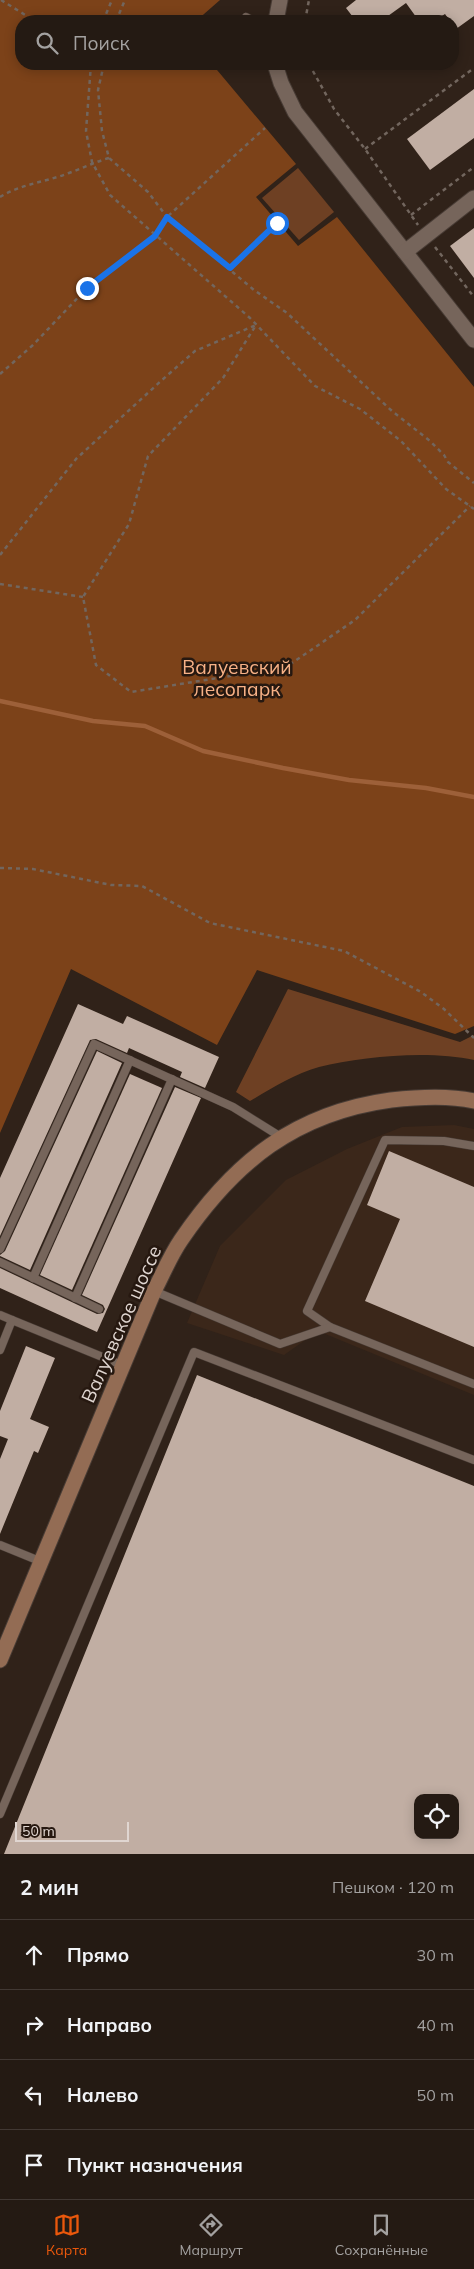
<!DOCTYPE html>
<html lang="ru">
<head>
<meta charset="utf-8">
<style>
  :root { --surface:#241a13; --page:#2c231c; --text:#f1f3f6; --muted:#a3a1a0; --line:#413833; --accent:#ea580c }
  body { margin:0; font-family:Mulish,sans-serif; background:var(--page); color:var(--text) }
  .controls { position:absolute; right:15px; bottom:15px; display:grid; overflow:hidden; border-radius:10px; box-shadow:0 2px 12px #0003 }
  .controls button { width:45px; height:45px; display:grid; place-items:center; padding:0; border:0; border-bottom:1px solid var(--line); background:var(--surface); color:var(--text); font:25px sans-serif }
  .scale { position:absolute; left:15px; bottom:12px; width:114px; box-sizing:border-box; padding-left:5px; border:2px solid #e0d6d1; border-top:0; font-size:14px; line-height:18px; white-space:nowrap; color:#e0d6d1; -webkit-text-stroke:4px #261810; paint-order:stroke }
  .stop { position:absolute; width:15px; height:15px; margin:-11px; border:4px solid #1a73e8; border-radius:50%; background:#fff }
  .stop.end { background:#1a73e8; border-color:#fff; box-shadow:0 1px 5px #0008 }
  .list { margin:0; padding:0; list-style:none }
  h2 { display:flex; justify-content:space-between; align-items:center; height:65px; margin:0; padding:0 20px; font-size:21px }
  h2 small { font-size:16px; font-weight:400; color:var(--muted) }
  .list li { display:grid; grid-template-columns:32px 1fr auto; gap:15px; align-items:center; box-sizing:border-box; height:70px; padding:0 20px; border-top:1px solid var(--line) }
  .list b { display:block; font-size:19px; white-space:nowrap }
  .list em { font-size:16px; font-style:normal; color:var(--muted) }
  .icon { flex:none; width:28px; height:28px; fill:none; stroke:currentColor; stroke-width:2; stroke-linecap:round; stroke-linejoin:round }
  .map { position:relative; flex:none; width:474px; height:1854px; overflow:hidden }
  .search { position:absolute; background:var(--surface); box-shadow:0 2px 12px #0003; left:15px; right:15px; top:15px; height:55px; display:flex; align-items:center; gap:12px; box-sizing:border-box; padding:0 18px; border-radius:20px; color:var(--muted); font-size:19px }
  .sheet { height:345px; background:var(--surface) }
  nav { display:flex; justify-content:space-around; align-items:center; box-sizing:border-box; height:70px; border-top:1px solid var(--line); background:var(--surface); font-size:14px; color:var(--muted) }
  nav a { display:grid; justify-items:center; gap:2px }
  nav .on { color:var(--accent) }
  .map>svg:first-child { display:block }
  .built { fill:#3b271a }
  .green { fill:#6e4023 }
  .forest { fill:#7c4219 }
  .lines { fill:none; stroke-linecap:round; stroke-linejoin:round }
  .stream { stroke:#9d6039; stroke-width:4.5 }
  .building { fill:#c1aea3; fill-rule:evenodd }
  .lane-casing { stroke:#483c35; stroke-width:9 }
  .street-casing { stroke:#483c35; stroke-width:17 }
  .secondary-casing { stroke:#483c35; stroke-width:17 }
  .path { stroke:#72665e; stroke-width:2.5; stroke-dasharray:4 4; stroke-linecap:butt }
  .lane { stroke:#76655b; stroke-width:8 }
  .street { stroke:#76655b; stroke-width:15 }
  .secondary { stroke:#936c54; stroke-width:15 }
  .route { stroke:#1a73e8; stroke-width:6 }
  .labels { text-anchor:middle; stroke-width:5; stroke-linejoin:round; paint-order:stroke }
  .park-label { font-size:19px; fill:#f8b186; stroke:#261810 }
  .street-label { font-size:19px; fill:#e0d6d1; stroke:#261810 }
</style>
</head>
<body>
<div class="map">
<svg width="474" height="1854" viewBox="0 0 474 1854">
  <rect width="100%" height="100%" fill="#302219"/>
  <path class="built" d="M454,1125l20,4v266l-156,-64 -34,24 -97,-32 33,-77 66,-66 61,-31 55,-22z"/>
  <g class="green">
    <path d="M298,168l36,44 -35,28 -37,-42z"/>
    <path d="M288,989l172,53 14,-7v25c-44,-10 -112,-4 -155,7 -25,7 -47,21 -69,34l-14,-9z"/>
  </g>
  <path class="forest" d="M0,0h220l-24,21h-175v43h191l84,100 -40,33 42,49 39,-29 137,170v639l-19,8 -198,-64 -40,75 -146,-76 -71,164z"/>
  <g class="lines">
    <path class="stream" d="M0,701l93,20 52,5 58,25 80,17 66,12 77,8 48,9"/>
  </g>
  <g class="building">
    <path d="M356,0h118v16l-18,13 -3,-8h-3l-5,-7 -11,7h-15l-13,-18 -25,18h-25l-10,-13z"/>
    <path d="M474,89v49l-44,32 -23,-31z"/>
    <path d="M474,228v50l-24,-32z"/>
    <path d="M78,1004l45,20 4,-8 92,41 -14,31 -25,-11 2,-5 -53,-24 -2,5 -31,-14 -6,1 -90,196v-58z"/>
    <path d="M97,1051l25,12 -92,207 -30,-14v-1l5,-4z"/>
    <path d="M130,1074l32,14 -90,202 -32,-15z"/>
    <path d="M175,1087l26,11 -104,234 -97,-44v-20l97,46 6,-1 2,-4 -2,-4 -21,-10z"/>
    <path d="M389,1151l85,36v160l-109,-46 35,-82 -33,-14z"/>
    <path d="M26,1346l29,12 -25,61 19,8 -11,26 -4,-2 -34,83v-75l8,-20 -8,-3v-25z"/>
    <path d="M197,1375l277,111v368h-470zM418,1798h37v37h-37z"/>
  </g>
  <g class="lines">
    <defs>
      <g id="lane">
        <path d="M246,17l7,4"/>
        <path d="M474,1146l-30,-5 -59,-1 -78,171 23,16 144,57"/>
        <path d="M0,1249l94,-205 139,63 48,30"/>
        <path d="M0,1262l99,47"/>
        <path d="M33,1278l97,-218"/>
        <path d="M154,1291l126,53 50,-17"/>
        <path d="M75,1298l97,-219"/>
        <path d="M0,1315l12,5"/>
        <path d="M0,1350l12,-30 110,45"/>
        <path d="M0,1545l42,17"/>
        <path d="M0,1814l194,-462 280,108"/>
      </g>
      <g id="street">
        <path d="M276,21l4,-21"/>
        <path d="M275,64l6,19 14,29 179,228"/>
        <path d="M405,252l69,-54"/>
      </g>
      <path id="secondary" d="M0,1660l154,-369c9,-17 16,-35 27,-51 53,-78 114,-127 210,-140 27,-3 57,-5 83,1"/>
    </defs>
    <use href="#lane" class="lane-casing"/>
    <use href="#street" class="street-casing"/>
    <use href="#secondary" class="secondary-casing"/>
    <g class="path">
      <path d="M1,0l34,21"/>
      <path d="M103,21l9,-21"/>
      <path d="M116,21l9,-21"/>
      <path d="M305,21l4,-21"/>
      <path d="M91,64l-5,67 6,31 18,33 140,123 65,68 45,23 41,32 45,48 28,20"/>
      <path d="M104,64l-6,26 4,41 7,27 39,34 19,25 87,73 33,23 105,98 38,30 14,14 4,7 26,21"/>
      <path d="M309,64l25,45 31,40 53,76"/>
      <path d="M365,149l109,-81"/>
      <path d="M0,197c21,-13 46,-15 69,-24 14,-5 26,-11 40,-15"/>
      <path d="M411,215l63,-48"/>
      <path d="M435,247l39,50"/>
      <path d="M229,268l48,-45"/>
      <path d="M0,374l33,-29 54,-57 68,-53 12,-18 98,-89"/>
      <path d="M0,555l76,-96 86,-79 33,-29 61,-26 -33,53 -75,78 -19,68 -46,73 13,68 35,27 155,-25 69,-47 115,-114"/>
      <path d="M0,584l83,13"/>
      <path d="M0,868l33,1 78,16 31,1 68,37 134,28 77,41 23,17 30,29"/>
    </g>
    <use href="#lane" class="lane"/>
    <use href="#street" class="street"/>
    <use href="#secondary" class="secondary"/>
  </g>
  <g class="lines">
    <path class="route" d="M87,288l68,-52 12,-19 63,51 47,-45"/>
  </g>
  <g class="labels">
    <g class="park-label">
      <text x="237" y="674">Валуевский<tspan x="237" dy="22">лесопарк</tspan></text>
    </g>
    <g class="street-label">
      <text transform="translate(121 1324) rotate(-66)" y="7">Валуевское шоссе</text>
    </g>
  </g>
</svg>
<div class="controls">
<button><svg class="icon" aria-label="locate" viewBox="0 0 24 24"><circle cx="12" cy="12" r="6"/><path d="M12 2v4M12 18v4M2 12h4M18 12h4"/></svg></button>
</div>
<div class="scale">50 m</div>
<div class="stop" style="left:277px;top:223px"></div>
<div class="stop end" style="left:87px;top:288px"></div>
<div class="search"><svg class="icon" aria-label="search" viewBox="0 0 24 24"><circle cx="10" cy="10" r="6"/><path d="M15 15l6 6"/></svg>Поиск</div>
</div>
<section class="sheet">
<h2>2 мин<small>Пешком · 120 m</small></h2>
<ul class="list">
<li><svg class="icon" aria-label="ahead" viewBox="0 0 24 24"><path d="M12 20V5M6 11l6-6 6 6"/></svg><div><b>Прямо</b></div><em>30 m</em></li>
<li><svg class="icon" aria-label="right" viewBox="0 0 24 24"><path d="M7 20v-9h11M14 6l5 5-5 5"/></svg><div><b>Направо</b></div><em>40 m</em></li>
<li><svg class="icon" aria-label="left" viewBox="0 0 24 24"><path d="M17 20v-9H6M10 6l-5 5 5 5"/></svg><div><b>Налево</b></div><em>50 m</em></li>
<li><svg class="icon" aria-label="arrive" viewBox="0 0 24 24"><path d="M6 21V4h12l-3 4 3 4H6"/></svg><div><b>Пункт назначения</b></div></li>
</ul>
</section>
<nav>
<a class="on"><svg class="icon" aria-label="map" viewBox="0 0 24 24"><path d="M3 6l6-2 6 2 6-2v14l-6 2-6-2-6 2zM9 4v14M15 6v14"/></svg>Карта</a>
<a><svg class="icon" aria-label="directions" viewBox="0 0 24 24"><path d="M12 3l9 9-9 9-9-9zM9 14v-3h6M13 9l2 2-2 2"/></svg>Маршрут</a>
<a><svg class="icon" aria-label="saved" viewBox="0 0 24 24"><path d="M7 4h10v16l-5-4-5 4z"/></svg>Сохранённые</a>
</nav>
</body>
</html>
